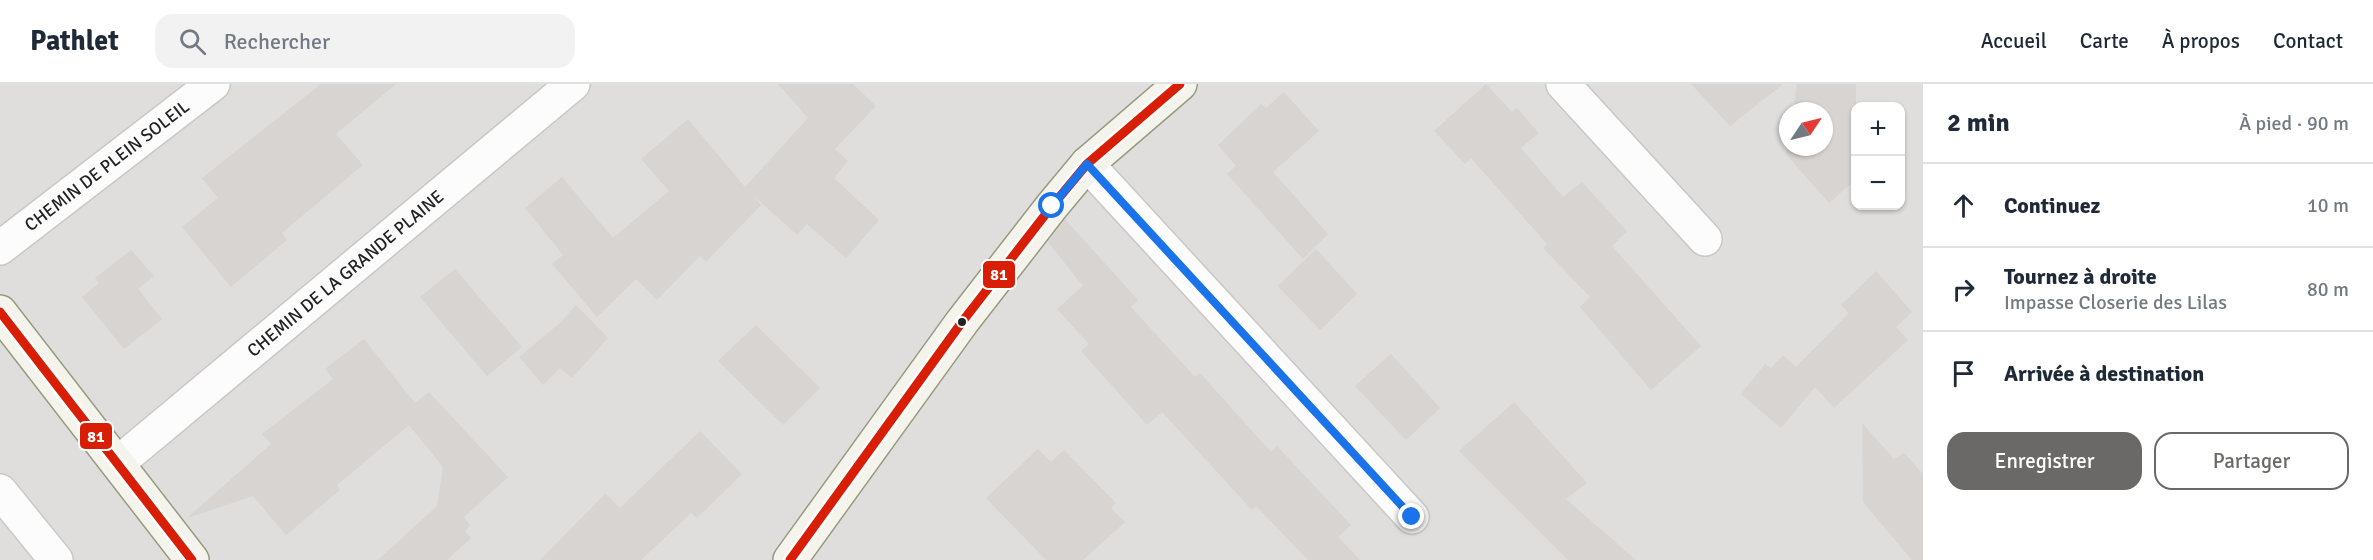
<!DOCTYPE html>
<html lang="fr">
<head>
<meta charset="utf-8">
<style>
  :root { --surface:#fff; --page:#f2f2f3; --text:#1f2937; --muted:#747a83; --line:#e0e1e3; --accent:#6a6968 }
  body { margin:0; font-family:Signika,sans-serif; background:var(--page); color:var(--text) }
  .controls { position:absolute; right:18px; top:18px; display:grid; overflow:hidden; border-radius:12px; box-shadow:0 2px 4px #0004 }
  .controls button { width:54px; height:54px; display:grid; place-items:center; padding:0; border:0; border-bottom:2px solid var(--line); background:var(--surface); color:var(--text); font:30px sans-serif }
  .compass { position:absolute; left:1779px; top:18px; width:54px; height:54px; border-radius:50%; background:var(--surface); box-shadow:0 2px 4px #0004; rotate:55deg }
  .stop { position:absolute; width:18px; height:18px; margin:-14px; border:4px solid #1a73e8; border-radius:50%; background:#fff }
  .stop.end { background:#1a73e8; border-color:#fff; box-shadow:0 2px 6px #0008 }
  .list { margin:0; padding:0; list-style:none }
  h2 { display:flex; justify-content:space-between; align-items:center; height:78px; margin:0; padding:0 24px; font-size:26px }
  h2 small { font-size:20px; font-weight:400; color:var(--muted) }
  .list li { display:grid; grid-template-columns:39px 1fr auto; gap:18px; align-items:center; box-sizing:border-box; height:84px; padding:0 24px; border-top:2px solid var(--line) }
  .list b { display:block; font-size:22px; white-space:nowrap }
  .list p { margin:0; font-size:20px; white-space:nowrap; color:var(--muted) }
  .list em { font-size:20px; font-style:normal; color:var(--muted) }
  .actions { display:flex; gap:12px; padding:18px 24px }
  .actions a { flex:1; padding:14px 0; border:2px solid var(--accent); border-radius:18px; text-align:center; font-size:21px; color:var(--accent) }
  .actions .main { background:var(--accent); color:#fff }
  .icon { flex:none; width:33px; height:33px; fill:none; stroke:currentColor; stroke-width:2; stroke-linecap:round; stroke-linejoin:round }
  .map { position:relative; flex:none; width:1923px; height:476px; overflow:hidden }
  header { display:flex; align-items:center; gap:36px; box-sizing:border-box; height:84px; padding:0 30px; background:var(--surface); border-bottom:2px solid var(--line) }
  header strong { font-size:28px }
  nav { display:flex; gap:33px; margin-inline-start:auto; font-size:21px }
  .search { width:420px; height:54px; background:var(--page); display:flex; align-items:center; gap:15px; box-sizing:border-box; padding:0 21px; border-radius:18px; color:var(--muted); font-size:22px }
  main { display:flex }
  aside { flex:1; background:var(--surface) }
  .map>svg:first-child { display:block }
  .residential { fill:#dfdedc; fill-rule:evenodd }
  .building { fill:#d7d4d2 }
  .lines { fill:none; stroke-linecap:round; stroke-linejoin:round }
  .street-casing { stroke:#c9c8c7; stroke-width:36 }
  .secondary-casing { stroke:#999a82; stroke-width:36 }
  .street { stroke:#fdfcfc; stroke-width:33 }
  .secondary { stroke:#f4f4ed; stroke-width:33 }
  .bus-1-casing { stroke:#fff; stroke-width:14 }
  .bus-1 { stroke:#d81e05; stroke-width:9 }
  .route { stroke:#1a73e8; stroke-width:8 }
  .bus-dot { fill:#222; stroke:#fff; stroke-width:2 }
  .labels { text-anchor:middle; stroke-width:6; stroke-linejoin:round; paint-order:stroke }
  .street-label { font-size:18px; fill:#222; stroke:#fff }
  .line-badge { stroke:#fff; stroke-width:2 }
  .badge-label { font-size:16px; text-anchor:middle; font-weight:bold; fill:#fff }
</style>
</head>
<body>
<header>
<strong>Pathlet</strong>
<div class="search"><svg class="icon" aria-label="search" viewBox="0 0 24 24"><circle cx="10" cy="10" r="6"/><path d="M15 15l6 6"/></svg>Rechercher</div>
<nav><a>Accueil</a><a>Carte</a><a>À propos</a><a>Contact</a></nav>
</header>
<main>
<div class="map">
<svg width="1923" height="476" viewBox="0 0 1923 476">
  <rect width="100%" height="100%" fill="#f0eeeb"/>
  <path class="residential" d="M0,0h1923v476h-1923zM1856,22h44v100h-44zM1788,27h36v36h-36z"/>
  <g class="building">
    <path d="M321,0h75l-60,50 27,31 -81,68 5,7 -56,47 -49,-60 36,-29 -16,-20z"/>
    <path d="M778,0h75l23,22 -41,43 13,12 -14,17 45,42 -33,38 -39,-34 -10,11 -43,-39 7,9 -55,57 -6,-6 -43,44 -21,-21 -39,38 -45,-53 11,-9 -38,-47 37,-31 51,61 56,-47 -28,-32 47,-40 57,68 63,-69z"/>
    <path d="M1486,0l26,28 5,-4 22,25 -18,15 42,49 19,-15 45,49 -15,15 89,100 -50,44 -71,-83 10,-10 -47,-49 4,-4 -76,-86 -6,6 -31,-33z"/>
    <path d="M1691,0h92l-53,42z"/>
    <path d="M1797,0h59v95l-27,24 -43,-49 2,-14v7h36v-36h-31z"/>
    <path d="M1284,8l35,39 -46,41 55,62 -25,25 -76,-85 9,-8 -18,-21 43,-41 5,4z"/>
    <path d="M1065,135l73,81 -7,7 64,70 5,-4 71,79 6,-6 74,79 -13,12 22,23h-52l-52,-54 -4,4 -90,-98 -15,13 -66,-74 8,-7 -32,-35 26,-23 -35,-44z"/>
    <path d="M1316,165l41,45 -37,36 -42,-44z"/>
    <path d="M131,166l23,26 -16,13 24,30 -38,30 -42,-52 17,-14 -4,-5z"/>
    <path d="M455,185l67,78 -35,29 -67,-79z"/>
    <path d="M1876,187l36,41 -16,15 12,13 -74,68 -19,-21 -34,41 -40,-34 24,-30 6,4 12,-13 13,12 53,-54 -8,-8z"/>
    <path d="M576,221l32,33 -36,40 -12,-10 -17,17 -24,-28 42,-35z"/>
    <path d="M756,241l64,63 -37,37 -65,-64z"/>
    <path d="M364,255l51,64 14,-11 79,85 -44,40 6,9 -5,5 6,7 -24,22h-69l59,-54 6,-39 -34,-42 -72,60 3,5 -54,45 -33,-39 -66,22 84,-74 -9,-10 71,-55 -8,-10z"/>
    <path d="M1391,270l49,54 -34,32 -51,-54z"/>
    <path d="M1514,318l73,81 -21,16 70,61h-68l-109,-109z"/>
    <path d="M1862,339l32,36 10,-6 19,21v86h-11l-49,-58z"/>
    <path d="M700,347l42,43 -45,44 -6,-5 -50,47h-101l64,-65 2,-1 14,14z"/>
    <path d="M1038,365l13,13 13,-12 52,53 -5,5 14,14 -42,38h-37l-60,-62z"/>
  </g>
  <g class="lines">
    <defs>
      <g id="street">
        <path d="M1563,0l142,155"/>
        <path d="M1087,80l325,353"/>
        <path id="s1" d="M0,164l213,-164"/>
        <path id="s2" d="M118,379l455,-379"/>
        <path d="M0,407l56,69"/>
      </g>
      <g id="secondary">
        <path d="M0,228l192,248"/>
        <path d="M790,476l172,-238 90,-116 35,-42 93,-80"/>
      </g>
    </defs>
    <use href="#street" class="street-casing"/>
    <use href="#secondary" class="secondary-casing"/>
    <use href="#street" class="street"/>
    <use href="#secondary" class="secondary"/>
    <defs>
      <g id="bus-1">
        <path d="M0,228l192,248"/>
        <path d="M790,476l172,-238 90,-116 35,-42 93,-80"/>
      </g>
    </defs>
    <use href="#bus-1" class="bus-1-casing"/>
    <use href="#bus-1" class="bus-1"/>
  </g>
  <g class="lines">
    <path class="route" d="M1052,122l35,-42 325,353"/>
  </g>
  <circle class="bus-dot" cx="962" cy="238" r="5"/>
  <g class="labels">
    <g class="street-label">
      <text dy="6" stroke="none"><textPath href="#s1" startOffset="135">CHEMIN DE PLEIN SOLEIL</textPath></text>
      <text dy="6" stroke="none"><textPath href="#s2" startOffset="296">CHEMIN DE LA GRANDE PLAINE</textPath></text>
    </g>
  </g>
  <g class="line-badge">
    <rect x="982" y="176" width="34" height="29" rx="6" fill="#d81e05"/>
    <rect x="79" y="338" width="34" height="28" rx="6" fill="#d81e05"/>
  </g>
  <g class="badge-label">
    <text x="999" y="196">81</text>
    <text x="96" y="358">81</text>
  </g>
</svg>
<div class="controls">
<button>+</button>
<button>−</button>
</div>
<svg class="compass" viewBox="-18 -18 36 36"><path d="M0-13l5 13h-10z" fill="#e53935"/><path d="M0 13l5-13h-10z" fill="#747a83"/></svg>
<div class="stop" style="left:1052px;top:122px"></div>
<div class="stop end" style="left:1412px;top:433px"></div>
</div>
<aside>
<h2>2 min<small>À pied · 90 m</small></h2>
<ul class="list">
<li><svg class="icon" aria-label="ahead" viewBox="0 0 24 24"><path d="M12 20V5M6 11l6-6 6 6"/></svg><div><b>Continuez</b></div><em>10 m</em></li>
<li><svg class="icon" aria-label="right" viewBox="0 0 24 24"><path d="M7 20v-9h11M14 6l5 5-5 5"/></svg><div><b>Tournez à droite</b><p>Impasse Closerie des Lilas</p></div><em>80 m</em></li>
<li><svg class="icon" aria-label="arrive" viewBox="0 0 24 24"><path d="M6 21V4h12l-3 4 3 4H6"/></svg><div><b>Arrivée à destination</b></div></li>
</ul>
<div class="actions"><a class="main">Enregistrer</a><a>Partager</a></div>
</aside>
</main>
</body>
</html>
